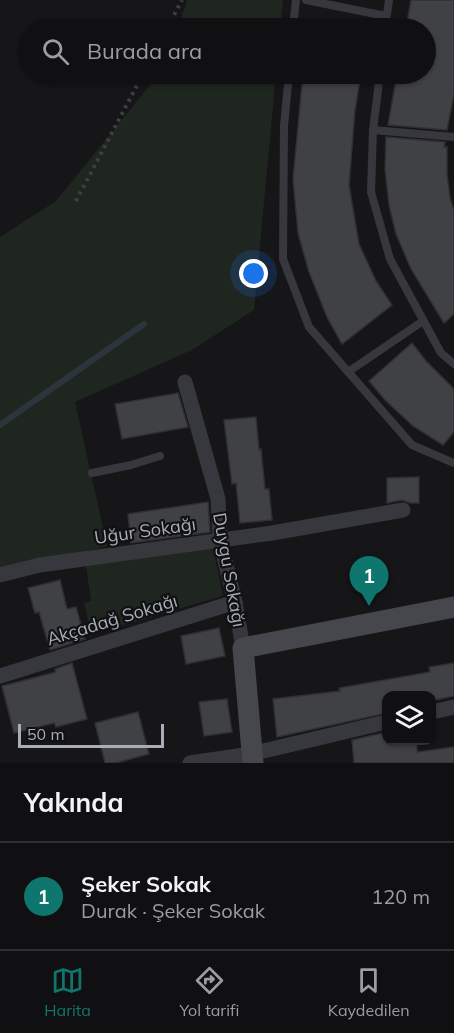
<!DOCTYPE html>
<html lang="tr">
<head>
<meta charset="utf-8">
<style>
  :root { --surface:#101012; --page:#19191b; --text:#f1f3f6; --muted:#9c9d9f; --line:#303032; --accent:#0f766e }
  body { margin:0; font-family:Mulish,sans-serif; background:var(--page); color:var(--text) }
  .controls { position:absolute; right:18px; bottom:18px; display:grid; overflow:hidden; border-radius:12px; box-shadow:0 2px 4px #0004 }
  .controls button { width:54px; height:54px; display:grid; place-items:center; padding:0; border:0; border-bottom:2px solid var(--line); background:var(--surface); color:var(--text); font:30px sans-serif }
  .scale { position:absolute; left:18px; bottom:15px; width:146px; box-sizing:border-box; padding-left:6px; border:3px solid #a8adb8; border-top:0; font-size:16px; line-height:21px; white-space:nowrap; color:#a8adb8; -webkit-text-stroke:4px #111113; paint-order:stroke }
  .you { position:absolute; left:254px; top:274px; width:21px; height:21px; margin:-15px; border:4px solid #fff; border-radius:50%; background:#1a73e8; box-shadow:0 0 0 9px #1a73e833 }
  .badge { display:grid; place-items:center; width:39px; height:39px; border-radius:50%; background:var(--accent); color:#fff; font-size:20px; font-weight:700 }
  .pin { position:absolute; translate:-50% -50px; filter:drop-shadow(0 2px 3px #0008) }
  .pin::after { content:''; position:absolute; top:32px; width:21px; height:18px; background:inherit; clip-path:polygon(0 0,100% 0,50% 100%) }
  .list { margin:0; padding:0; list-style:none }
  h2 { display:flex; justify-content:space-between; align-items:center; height:78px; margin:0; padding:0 24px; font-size:26px }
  h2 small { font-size:20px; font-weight:400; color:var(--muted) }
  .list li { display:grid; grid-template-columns:39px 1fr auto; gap:18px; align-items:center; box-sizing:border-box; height:108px; padding:0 24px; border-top:2px solid var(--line) }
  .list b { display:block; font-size:22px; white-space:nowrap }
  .list p { margin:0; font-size:20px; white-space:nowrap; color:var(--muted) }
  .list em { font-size:20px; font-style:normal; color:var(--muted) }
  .icon { flex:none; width:33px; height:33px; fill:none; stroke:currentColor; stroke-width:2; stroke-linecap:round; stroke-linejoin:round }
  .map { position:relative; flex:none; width:454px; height:763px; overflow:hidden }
  .search { position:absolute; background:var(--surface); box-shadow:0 2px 4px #0004; left:18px; right:18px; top:18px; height:66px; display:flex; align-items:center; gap:15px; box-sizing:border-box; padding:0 21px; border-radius:33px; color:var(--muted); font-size:22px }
  .sheet { height:186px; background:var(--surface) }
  nav { display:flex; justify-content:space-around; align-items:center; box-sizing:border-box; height:84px; border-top:2px solid var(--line); background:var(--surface); font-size:16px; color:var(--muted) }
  nav a { display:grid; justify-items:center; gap:3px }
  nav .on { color:var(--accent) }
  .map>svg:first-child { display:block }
  .green { fill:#1e261f }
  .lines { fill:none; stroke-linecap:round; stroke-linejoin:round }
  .stream { stroke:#2c353c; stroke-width:6 }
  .building { fill:#404145; stroke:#303034; stroke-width:1.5 }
  .path { stroke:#3d3f44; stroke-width:4; stroke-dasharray:3 4.5; stroke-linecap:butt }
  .lane { stroke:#37383d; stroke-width:8 }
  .street { stroke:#37383d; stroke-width:15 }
  .secondary { stroke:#45474d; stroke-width:21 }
  .labels { text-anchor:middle; stroke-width:4.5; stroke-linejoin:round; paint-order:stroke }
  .street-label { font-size:18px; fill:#a8adb8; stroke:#111113 }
</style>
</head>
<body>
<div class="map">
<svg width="454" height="763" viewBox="0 0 454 763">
  <rect width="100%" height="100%" fill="#161618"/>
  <g class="green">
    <path d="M187,0h96l-3,28h-102z"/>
    <path d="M159,74h117l-22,236 -62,40 -117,52 32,144 -107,29v-338l56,-36z"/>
    <path d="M213,548l10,48 -131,38 -8,-31 7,-2 -5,-35z"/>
  </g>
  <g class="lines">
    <path class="stream" d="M0,425l144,-101"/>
  </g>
  <g class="building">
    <path d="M411,0h43v94l-7,36 -59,-5 9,-51h29v-46h-20z"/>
    <path d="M303,74h58l-6,36 -6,75 10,59 17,37 16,24 -50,39 -15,-27 -18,-45 -11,-39 -5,-54z"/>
    <path d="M386,137l59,5 -1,5h3v27l3,24 4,12v104l-10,9 -33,-54 -15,-35 -7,-29 -4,-36z"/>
    <path d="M412,343l14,18 28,28v43l-11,13 -30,-19 -27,-25 -17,-20z"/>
    <path d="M178,393l10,34 -66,12 -7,-35z"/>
    <path d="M256,417l3,33 2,-1 4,40h4l3,31 -32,3 -4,-40 -4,1 -8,-64z"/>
    <path d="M419,477v26h-9l-8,-3 -15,3v-25z"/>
    <path d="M208,502l2,30 -79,11 -3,-29z"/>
    <path d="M60,580l7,29 9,-2 9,32 -35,11 -11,-38 -4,1 -7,-25z"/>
    <path d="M219,628l6,28 -39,8 -5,-28z"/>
    <path d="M72,663l15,56 -31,8 -2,-4 -40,10 -12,-47 54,-14 -1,-3z"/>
    <path d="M454,663v33l-19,4 -1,-4h-47v17l-110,24 -4,-38 67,-8 -1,-3 91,-16 -1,-5z"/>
    <path d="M227,699l5,33 -28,4 -5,-34z"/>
    <path d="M138,712l11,42 -33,9h-11l-10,-40z"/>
    <path d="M387,732v11l30,-1v10l37,-5v16h-100l-2,-23z"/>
  </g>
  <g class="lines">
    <g class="path">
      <path d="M167,28l15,-28"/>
      <path d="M76,201l67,-127"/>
    </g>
    <g class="lane">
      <path d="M306,0l80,16"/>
      <path d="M293,28l3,-28"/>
      <path d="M385,28l4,-28"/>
      <path d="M289,74l-5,52 -1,133 26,68 103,118 42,18"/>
      <path d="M380,74l-7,56 -2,62 19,67 51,94 13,11"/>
      <path d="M373,130l81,7"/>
      <path d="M348,372l75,-51"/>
      <path d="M92,473l39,-8 29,-9"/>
    </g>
    <g class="street">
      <path d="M185,382l33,117 2,41 15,62 8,46"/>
      <path d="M0,575l40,-10 232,-32 131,-23"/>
      <path d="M0,676l235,-74"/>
      <path d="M432,712l22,-5"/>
      <path d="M190,763l61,-9 135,-32"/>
    </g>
    <path class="secondary" d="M253,763l-10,-115 211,-41"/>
  </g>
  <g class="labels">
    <g class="street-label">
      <text transform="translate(145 531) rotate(-8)" y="6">Uğur Sokağı</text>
      <text transform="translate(229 570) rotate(80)" y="6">Duygu Sokağı</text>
      <text transform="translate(112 620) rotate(-17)" y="6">Akçadağ Sokağı</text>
    </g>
  </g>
</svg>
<div class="controls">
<button><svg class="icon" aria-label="layers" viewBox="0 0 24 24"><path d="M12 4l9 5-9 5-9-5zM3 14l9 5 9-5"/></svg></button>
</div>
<div class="scale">50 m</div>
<div class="you"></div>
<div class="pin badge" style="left:369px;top:606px">1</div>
<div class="search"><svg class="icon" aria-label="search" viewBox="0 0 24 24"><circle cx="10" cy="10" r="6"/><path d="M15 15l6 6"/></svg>Burada ara</div>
</div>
<section class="sheet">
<h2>Yakında<small></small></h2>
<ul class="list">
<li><span class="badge">1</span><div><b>Şeker Sokak</b><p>Durak · Şeker Sokak</p></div><em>120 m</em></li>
</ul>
</section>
<nav>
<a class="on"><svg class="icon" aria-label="map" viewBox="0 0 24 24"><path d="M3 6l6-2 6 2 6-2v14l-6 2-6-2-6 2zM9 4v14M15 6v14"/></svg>Harita</a>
<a><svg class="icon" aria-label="directions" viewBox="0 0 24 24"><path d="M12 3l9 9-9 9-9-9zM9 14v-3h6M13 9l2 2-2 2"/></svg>Yol tarifi</a>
<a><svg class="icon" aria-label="saved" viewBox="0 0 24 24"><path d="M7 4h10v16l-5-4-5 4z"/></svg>Kaydedilen</a>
</nav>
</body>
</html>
